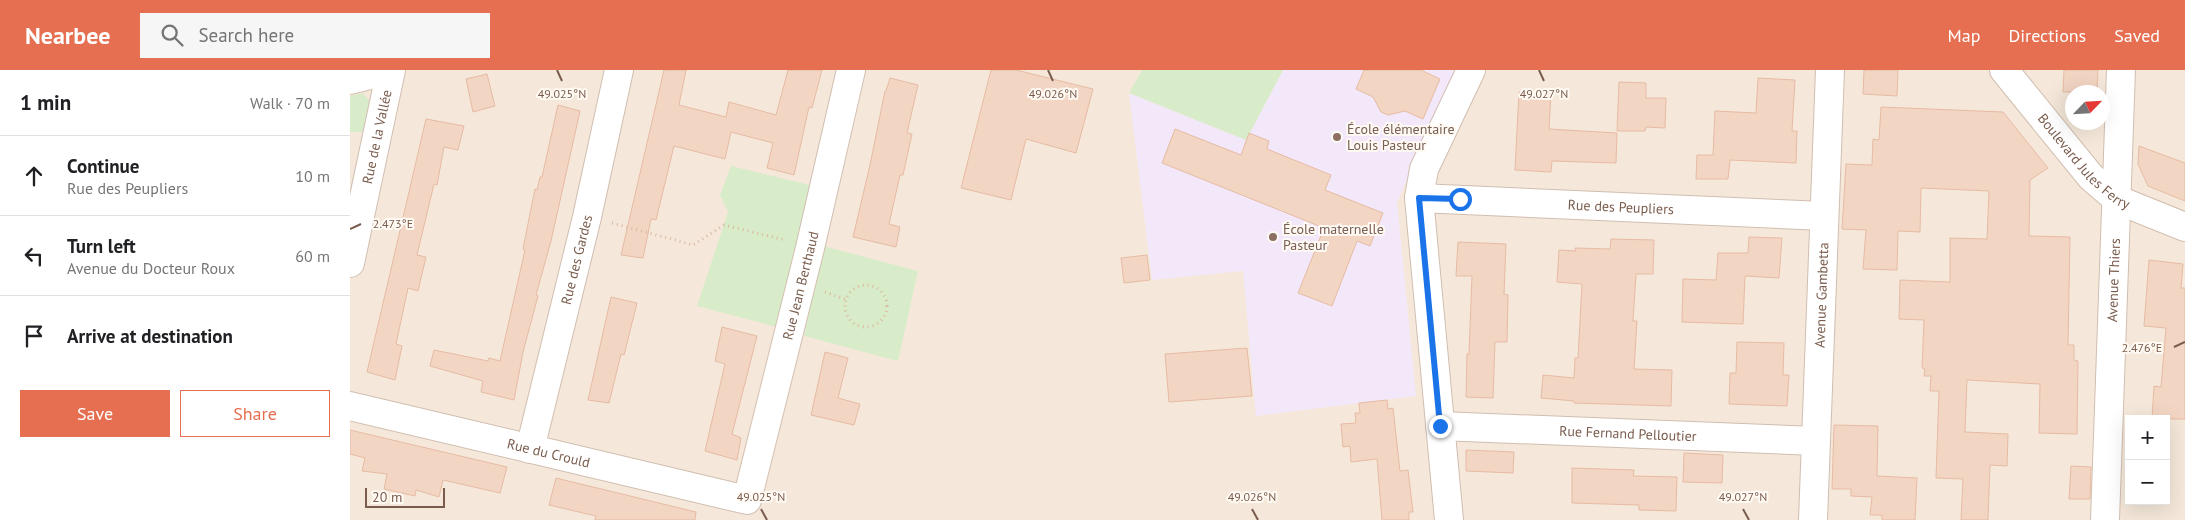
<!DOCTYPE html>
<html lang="en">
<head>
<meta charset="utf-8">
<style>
  :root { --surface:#fff; --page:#f6f6f6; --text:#202124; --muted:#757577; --line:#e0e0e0; --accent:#e76f51 }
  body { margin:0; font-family:"PT Sans",sans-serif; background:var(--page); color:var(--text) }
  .controls { position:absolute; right:15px; bottom:15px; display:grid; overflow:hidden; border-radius:0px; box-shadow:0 5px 20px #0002 }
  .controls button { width:45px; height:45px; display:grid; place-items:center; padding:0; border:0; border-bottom:1px solid var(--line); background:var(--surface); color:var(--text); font:25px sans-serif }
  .compass { position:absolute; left:1715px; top:15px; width:45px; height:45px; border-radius:50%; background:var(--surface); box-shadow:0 5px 20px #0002; rotate:65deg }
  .scale { position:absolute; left:15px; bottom:12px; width:80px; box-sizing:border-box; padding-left:5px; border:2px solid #7a5c4d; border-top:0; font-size:14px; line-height:18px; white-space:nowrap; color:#7a5c4d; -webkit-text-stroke:4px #fffaf3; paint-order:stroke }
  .stop { position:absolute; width:15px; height:15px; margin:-11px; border:4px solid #1a73e8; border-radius:50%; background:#fff }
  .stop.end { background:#1a73e8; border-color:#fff; box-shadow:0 1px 5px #0008 }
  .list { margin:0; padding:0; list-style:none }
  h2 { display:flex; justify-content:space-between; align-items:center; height:65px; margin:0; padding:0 20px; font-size:21px }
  h2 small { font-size:16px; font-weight:400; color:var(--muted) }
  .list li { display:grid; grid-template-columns:32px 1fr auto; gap:15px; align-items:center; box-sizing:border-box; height:80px; padding:0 20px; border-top:1px solid var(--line) }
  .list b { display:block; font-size:19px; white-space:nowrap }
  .list p { margin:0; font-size:16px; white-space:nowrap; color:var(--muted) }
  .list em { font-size:16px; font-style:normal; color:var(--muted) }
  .actions { display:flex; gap:10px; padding:15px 20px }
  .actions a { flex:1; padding:11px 0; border:1px solid var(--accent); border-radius:0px; text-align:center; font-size:18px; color:var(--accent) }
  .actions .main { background:var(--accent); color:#fff }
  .icon { flex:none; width:28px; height:28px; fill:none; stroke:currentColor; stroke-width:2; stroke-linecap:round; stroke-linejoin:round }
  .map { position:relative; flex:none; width:1835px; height:450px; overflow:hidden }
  header { display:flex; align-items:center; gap:30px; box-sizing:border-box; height:70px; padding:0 25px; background:var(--accent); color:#fff }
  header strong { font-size:24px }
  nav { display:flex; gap:28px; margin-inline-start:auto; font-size:18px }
  .search { width:350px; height:45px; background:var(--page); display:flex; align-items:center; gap:12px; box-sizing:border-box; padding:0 18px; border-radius:0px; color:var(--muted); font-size:19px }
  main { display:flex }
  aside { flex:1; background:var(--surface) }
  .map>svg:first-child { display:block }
  .residential { fill:#f5e8da; fill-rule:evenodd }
  .education { fill:#f3e8fa }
  .green { fill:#d8ecc9 }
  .building { fill:#f3d5c3; stroke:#e6bba3 }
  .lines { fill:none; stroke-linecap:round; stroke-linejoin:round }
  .street-casing { stroke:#d1beb0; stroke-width:30 }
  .secondary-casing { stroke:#d6c0b0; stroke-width:30 }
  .path { stroke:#d9b8a5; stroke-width:3; stroke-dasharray:1 4; stroke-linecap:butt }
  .street { stroke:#fff; stroke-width:28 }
  .secondary { stroke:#fff; stroke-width:28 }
  .route { stroke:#1a73e8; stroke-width:6 }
  .ticks { fill:none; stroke:#7a5c4d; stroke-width:2 }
  .education-dot { fill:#8d6e63; stroke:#fffaf3; stroke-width:2 }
  .labels { text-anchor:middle; stroke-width:4; stroke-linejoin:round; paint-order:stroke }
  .education-label { font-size:14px; fill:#785e54; stroke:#fffaf3; text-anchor:start }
  .street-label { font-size:14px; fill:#7a5c4d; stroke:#fffaf3 }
  .ticks-label { font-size:12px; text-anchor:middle; fill:#7a5c4d; stroke:#fffaf3; stroke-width:4; stroke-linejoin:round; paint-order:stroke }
</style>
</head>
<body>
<header>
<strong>Nearbee</strong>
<div class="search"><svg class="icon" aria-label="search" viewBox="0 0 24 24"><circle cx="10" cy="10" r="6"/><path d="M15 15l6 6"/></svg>Search here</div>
<nav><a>Map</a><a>Directions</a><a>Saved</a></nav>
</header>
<main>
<aside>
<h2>1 min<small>Walk · 70 m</small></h2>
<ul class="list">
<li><svg class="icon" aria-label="ahead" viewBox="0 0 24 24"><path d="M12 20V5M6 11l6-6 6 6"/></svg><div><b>Continue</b><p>Rue des Peupliers</p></div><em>10 m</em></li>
<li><svg class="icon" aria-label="left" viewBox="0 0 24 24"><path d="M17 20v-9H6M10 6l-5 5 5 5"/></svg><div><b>Turn left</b><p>Avenue du Docteur Roux</p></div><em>60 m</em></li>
<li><svg class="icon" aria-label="arrive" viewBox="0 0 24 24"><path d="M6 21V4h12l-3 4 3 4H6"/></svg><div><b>Arrive at destination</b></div></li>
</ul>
<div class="actions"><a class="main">Save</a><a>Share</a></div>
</aside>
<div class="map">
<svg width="1835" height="450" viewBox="0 0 1835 450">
  <rect width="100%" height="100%" fill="#fdf6ec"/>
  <path class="residential" d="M0,0h1835v450h-1835zM1722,22h30v30h-30zM1779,349h37v82h-37z"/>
  <path class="education" d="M933,0h174l-60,132 19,194 -160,20 -13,-145 -91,9 -23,-187 117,47z"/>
  <g class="green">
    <path d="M792,0h141l-37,70 -117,-47z"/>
    <path d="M13,23l10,12 -6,27h-17v-36z"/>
    <path d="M381,96l83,20 -33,142 -84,-22 31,-94 -8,-17z"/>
    <path d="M473,176l95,25 -20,90 -94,-25z"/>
  </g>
  <g class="building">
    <path d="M314,0h22l-7,35 47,12 3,-15 47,13 12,-45h34l-10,38 -3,-1 -15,68 -27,-7 6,-25 -42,-11 -6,27 -51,-13 -18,74 -5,-1 -8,39 -22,-3z"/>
    <path d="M641,0h25l77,19 -17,64 -50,-14 -15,61 -50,-12z"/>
    <path d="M1014,0h57l19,9 -17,40 -18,-8 -17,4 -7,-3 -8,-15 -17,-8z"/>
    <path d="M1514,0h34l-1,26 -34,-2z"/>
    <path d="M1714,0h34l-1,22h-34z"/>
    <path d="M137,4l8,32 -22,6 -7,-33z"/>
    <path d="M540,8l28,7 -11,48 5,1 -9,41h-3l-11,49 11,3 -4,20 -43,-10 17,-72 15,-74h1z"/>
    <path d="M1408,8l37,2 -3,51h5l-1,32 -66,-3 -2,19h-32l1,-24h16l2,-44 41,2z"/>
    <path d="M1269,12l27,1v15h20l-1,30 -19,-1 -1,4h-28z"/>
    <path d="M1169,22l32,1 -2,36 68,4 -1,30 -64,-2 -1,11 -36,-2z"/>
    <path d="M208,35l22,6 -29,130 -15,54 2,1 -15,56 -9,48 -33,-8 2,-11 -53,-15 4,-16 54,11 1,-3 11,3 25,-111 -2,-1 12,-60 2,1 3,-13h2z"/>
    <path d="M1531,37l122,5 45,56 -18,12 -1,56 41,1 -2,108h6v15l4,1 -1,73 -38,-1 1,-49 -73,-4 -2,52 43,2 -1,32 -17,-1 -2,55h-27l2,-41 -27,-1 3,-87h-9l1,-15h-7l1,-7 -3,-1 2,-48 -25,-1 1,-39 50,2v-44l37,1 2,-48 -68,-3 -1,44 -22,-1 -1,39 -34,-1 3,-39 -24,-1 4,-65 26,1 1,-26 6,1z"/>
    <path d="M76,49l38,7 -6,24 -14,-3 -7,38 -3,-1 -17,71 9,2 -8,34 -10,-3 -12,56 6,2 -7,34 -28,-8z"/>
    <path d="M825,59l66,26 8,-22 20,8 -2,8 64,26 -6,15 58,23 -13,33 -13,-5 -25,65 -34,-13 26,-65 -162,-65z"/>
    <path d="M1789,76l46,17v38l-37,-15 -10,-22z"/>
    <path d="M1399,167l33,1 -3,40 -34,-2 -2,48 -61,-2 1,-43 33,1 2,-27h30z"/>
    <path d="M1261,169l43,1 -1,34h-17l-3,47h4l-3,48 38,1 -1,36 -97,-3v-2l-33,-3 2,-23 31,3 1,-20h3l4,-74 -25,-2 2,-32 17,1 -1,-3 35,1z"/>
    <path d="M1108,172l48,2 -2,50 4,1 -1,47h-12l-2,56 -27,-1 1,-43h2l3,-78h-16z"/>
    <path d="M797,185l3,25 -26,3 -3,-25z"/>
    <path d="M1799,190l34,4 -2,24h4v131h-33l2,-33 7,1 5,-59 -22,-2z"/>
    <path d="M261,227l26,6 -13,52 -3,-1 -12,49 -21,-3z"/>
    <path d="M372,257l35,9 -25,98 9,4 -4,22 -32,-9 20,-87 -10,-3z"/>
    <path d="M1387,272l47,1 -1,32h6l-2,31 -58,-2 1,-31h6z"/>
    <path d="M897,278l5,48 -83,6 -4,-48z"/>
    <path d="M475,282l23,6 -10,40 22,6 -6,21 -43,-10z"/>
    <path d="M1037,330l1,9 5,-1 7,63 8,-1 5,42h-4v8h-27l-5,-61 -26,3 -1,-16 -7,1 -2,-23 15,-1 -1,-10h5l-1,-10z"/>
    <path d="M1484,355l44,1 -1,50 40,2 -2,42h-33v-5h-12l2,-18 -21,-1v-7h-19z"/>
    <path d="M0,360l157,37 -7,26 -57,-13 -4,17 -23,-7 -1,6 -31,-7 3,-15 -25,-3 3,-13 -15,-4z"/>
    <path d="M1116,380l48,2 -1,21 -47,-2z"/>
    <path d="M1334,383l39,2 -1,28 -39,-1z"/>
    <path d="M1721,396l20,1 -1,32h-21z"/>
    <path d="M1222,398l62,2 -1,6 44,1 -1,34 -37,-1v-5l-67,-2z"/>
    <path d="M206,408l140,34 -1,8h-100l1,-4 -47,-11z"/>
  </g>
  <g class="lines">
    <defs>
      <g id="street">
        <path id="s1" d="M1654,0l87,107 27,23 67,27"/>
        <path id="s2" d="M1069,128l405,18"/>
        <path id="s3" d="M0,193l41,-193"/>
        <path id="s4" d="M0,336l397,94 63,-252 41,-178"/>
        <path id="s5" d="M1090,356l375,15"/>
        <path id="s6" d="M180,379l57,-232 32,-147"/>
        <path d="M1099,450l-30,-322 5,-29 47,-99"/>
        <path id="s7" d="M1463,450l17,-450"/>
        <path id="s8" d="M1755,450l16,-450"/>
      </g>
      <path id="secondary" d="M0,10l40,-10"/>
    </defs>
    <use href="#street" class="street-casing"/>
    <use href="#secondary" class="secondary-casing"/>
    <g class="path">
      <path d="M262,153l81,22 31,-20 61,15"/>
      <circle cx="516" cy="236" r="21"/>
      <path d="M475,222l20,7"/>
    </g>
    <use href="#street" class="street"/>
    <use href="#secondary" class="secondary"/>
  </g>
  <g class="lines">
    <path class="route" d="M1090,356l-21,-228 41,1"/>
  </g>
  <path class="ticks" d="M207,0l5,11M698,0l5,11M1189,0l5,11M0,159l11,-5M1824,277l11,-5M411,439l6,11M902,439l6,11M1393,439l6,11"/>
  <g class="education-dot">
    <circle cx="987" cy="67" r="5"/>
    <circle cx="923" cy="167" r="5"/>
  </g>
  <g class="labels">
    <g class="education-label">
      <text x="997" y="64">École élémentaire<tspan x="997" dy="16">Louis Pasteur</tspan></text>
      <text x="933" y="164">École maternelle<tspan x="933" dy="16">Pasteur</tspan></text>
    </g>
    <g class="street-label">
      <text dy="5" stroke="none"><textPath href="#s3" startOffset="129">Rue de la Vallée</textPath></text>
      <text dy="5" stroke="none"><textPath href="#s1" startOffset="122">Boulevard Jules Ferry</textPath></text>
      <text dy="5" stroke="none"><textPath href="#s2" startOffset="202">Rue des Peupliers</textPath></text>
      <text dy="5" stroke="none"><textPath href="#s6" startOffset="195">Rue des Gardes</textPath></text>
      <text dy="5" stroke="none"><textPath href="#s8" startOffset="240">Avenue Thiers</textPath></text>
      <text dy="5" stroke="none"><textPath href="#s4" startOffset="629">Rue Jean Berthaud</textPath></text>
      <text dy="5" stroke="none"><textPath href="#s7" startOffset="225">Avenue Gambetta</textPath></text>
      <text dy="5" stroke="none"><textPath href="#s5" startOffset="188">Rue Fernand Pelloutier</textPath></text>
      <text dy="5" stroke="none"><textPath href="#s4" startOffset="204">Rue du Crould</textPath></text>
    </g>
  </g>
  <g class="ticks-label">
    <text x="212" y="28">49.025°N</text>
    <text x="703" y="28">49.026°N</text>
    <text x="1194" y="28">49.027°N</text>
    <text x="43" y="158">2.473°E</text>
    <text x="1792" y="282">2.476°E</text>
    <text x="411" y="431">49.025°N</text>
    <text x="902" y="431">49.026°N</text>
    <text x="1393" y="431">49.027°N</text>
  </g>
</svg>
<div class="controls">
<button>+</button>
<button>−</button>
</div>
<svg class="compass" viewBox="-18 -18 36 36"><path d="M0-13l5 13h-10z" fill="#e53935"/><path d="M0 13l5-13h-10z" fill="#757577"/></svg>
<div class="scale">20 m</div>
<div class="stop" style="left:1110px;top:129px"></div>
<div class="stop end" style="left:1090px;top:356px"></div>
</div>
</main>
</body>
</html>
